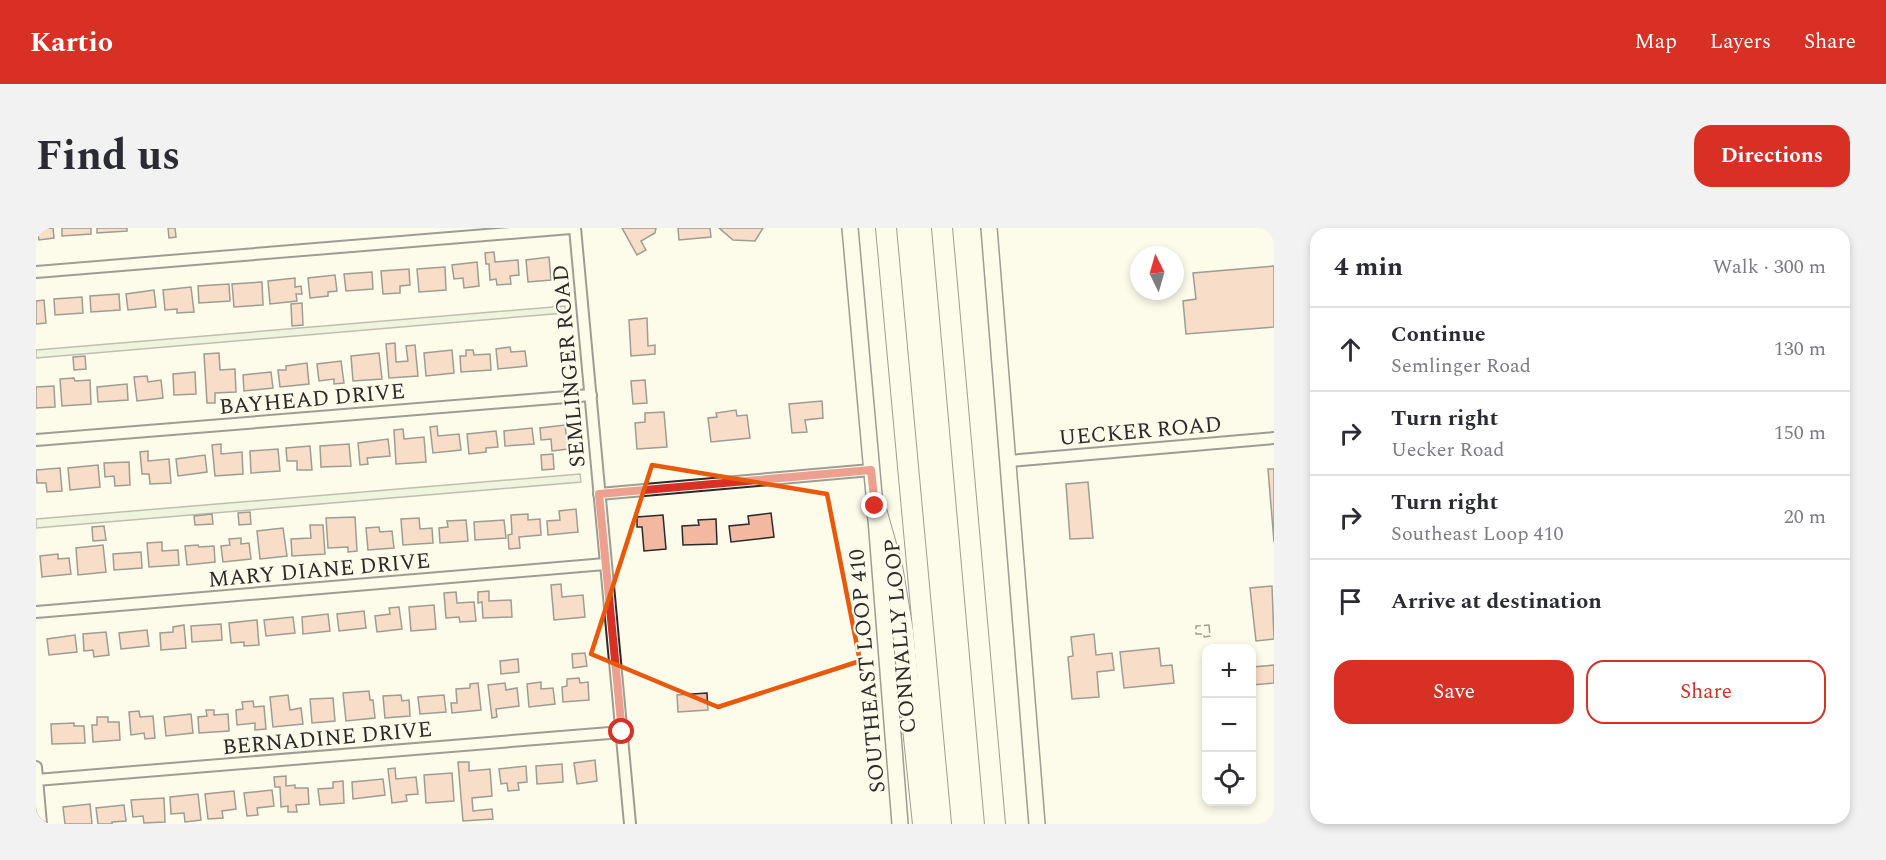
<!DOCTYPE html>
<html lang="en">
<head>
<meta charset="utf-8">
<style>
  :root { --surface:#fff; --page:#f2f2f3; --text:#2b2b33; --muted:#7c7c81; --line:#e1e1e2; --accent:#d93025 }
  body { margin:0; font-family:Spectral,serif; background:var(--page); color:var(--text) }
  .controls { position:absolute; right:18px; bottom:18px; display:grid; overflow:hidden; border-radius:12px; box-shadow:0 3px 9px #0003 }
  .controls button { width:54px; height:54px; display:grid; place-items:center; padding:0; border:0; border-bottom:2px solid var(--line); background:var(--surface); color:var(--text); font:30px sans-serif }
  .compass { position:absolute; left:1094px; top:18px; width:54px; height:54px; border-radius:50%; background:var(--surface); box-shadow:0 3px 9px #0003; rotate:355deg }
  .stop { position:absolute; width:18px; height:18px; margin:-14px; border:4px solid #d93025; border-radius:50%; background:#fff }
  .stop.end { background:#d93025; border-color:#fff; box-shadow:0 2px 6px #0008 }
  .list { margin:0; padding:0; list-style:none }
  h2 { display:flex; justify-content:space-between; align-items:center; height:78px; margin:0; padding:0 24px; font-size:26px }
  h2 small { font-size:20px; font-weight:400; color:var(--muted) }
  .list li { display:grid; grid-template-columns:39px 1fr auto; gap:18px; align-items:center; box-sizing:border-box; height:84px; padding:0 24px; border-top:2px solid var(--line) }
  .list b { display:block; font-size:22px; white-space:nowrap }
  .list p { margin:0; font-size:20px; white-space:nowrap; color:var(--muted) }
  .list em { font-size:20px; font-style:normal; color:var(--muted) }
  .actions { display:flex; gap:12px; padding:18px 24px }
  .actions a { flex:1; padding:14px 0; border:2px solid var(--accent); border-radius:18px; text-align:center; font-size:21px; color:var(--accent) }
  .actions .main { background:var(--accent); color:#fff }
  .icon { flex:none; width:33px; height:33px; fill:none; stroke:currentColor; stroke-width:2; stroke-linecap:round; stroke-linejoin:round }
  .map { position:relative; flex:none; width:1238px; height:596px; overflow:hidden; border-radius:18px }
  header { display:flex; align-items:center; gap:36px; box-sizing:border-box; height:84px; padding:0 30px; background:var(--accent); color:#fff }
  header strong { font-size:28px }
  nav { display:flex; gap:33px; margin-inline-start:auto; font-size:21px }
  .intro { display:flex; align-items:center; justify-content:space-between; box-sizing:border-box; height:144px; padding:0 36px }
  h1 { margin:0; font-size:42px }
  .button { padding:15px 27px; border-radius:18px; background:var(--accent); color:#fff; font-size:21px; font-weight:700 }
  main { display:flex; gap:36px; padding:0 36px }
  aside { flex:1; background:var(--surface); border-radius:18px; box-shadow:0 3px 9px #0003 }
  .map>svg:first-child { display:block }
  .green { fill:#deebd1; stroke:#74746e; stroke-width:1.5 }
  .building { fill:#f2b8a0; stroke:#2b2b2b; stroke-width:1.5 }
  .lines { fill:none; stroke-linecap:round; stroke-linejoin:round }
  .minor-casing { stroke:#2b2b2b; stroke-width:14 }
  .secondary-casing { stroke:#2b2b2b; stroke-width:18 }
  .motorway-casing { stroke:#2b2b2b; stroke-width:22 }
  .minor { stroke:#fdfbea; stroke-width:10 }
  .secondary { stroke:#fdfbea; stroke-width:15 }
  .motorway { stroke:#fdfbea; stroke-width:20 }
  .fence { stroke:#2b2b2b; stroke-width:1.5; stroke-dasharray:8 3; stroke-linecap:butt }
  .route { stroke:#d93025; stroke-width:8 }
  .marked { fill:none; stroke:#e8590c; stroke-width:4.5; stroke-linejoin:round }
  .labels { text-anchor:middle; stroke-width:4.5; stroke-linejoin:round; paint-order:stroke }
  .street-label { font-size:22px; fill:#2b2b2b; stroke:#fdfbea }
</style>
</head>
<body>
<header>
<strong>Kartio</strong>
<nav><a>Map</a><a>Layers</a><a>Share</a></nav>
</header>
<div class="intro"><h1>Find us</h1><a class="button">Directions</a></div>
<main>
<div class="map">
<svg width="1238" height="596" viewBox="0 0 1238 596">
  <rect width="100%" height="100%" fill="#fdfbea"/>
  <g class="green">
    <path d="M529,78v7l-529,45v-8z"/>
    <path d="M544,246l1,8 -545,46v-9z"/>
  </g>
  <g class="building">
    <path d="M1,0h16l1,10 -15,2z"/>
    <path d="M26,0h29v6l-29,2z"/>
    <path d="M61,0h30v3l-30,2z"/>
    <path d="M132,0h7l1,9 -7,1z"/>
    <path d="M586,0h34l-1,5 -14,8 5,9 -9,5z"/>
    <path d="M642,0h32l1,9 -32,3z"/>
    <path d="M683,0h44l-8,13 -22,-1z"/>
    <path d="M458,24l1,10 23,-2 1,15 -9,1 1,8 -14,1 -1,-6 -6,1 -1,-16h-3l-1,-11z"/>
    <path d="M513,29l2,23 -23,2 -2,-22z"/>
    <path d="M441,34l2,24 -15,2 -1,-10 -9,1 -2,-14z"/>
    <path d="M1238,38v61l-88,7 -3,-33 13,-2 -3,-26z"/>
    <path d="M409,39l1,23 -27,2 -2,-23z"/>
    <path d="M373,41l1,16 -10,1v7l-17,1 -2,-23z"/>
    <path d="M336,44l1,17 -27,2 -2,-17z"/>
    <path d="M299,47l2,16 -9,1v4l-18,2 -2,-20z"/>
    <path d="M259,50v9l6,-1 1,8h-6l1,7 -27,3 -2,-23z"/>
    <path d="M226,54l1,23 -29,2 -2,-23z"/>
    <path d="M193,56l1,17 -31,2 -1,-17z"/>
    <path d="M155,59l3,25 -17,1v-4l-12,1 -2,-20z"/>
    <path d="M118,62l2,17 -28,3 -2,-16z"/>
    <path d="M83,66l1,16 -29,2 -1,-16z"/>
    <path d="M46,69l1,16 -28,2 -1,-16z"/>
    <path d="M8,72l2,23 -10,1v-23z"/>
    <path d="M266,75l1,22 -11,1 -1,-22z"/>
    <path d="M611,90l1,28 7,-1v9l-24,2 -2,-36z"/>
    <path d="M359,115l1,19 12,-1 -2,-15 9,-1 3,31 -29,2 -3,-34z"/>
    <path d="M474,119l1,5 14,-1 2,15 -29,3 -2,-20z"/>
    <path d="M416,122l2,23 -28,3 -2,-23z"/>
    <path d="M430,122h7l1,5 16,-1 1,16 -30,2 -1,-16h6z"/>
    <path d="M183,125l1,17 15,-1 1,23 -21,1v10h-8l-3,-49z"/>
    <path d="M343,125l3,26 -29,2 -2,-25z"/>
    <path d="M49,128l1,13 -12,1 -1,-13z"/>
    <path d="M305,133l3,22 -10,1v-5l-15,2 -2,-17z"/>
    <path d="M271,135l2,21 -29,3 -2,-17h8v-4z"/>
    <path d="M159,144l1,22 -22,1 -1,-21z"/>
    <path d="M235,144l2,16 -29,3 -1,-16z"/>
    <path d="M111,148l1,6 13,-2 2,18 -26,3 -3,-24z"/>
    <path d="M38,150l1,3 15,-1 1,24 -29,2 -2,-27z"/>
    <path d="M609,152l2,23 -14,1 -2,-23z"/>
    <path d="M91,156l1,16 -30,2 -1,-15z"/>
    <path d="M18,158l1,21 -19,1v-21z"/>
    <path d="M786,173l1,17 -18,2 2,12 -15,1 -3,-29z"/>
    <path d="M700,182l1,6 10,-1 3,23 -39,4 -3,-24 9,-1 -1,-4z"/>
    <path d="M628,184l3,35 -30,2 -2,-26 10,-1v-9z"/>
    <path d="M529,197l3,24 -16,2 -1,-12 -10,1 -1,-12z"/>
    <path d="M401,198l1,10 21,-2 2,16 -28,3 -3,-26z"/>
    <path d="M496,200l2,16 -29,2 -1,-15z"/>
    <path d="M367,201l1,10 20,-2 2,25 -30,2 -2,-34z"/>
    <path d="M460,203l2,16 -12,1v4l-17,2 -2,-20z"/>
    <path d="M352,211l2,17 -23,2 1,6 -8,1 -2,-22z"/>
    <path d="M185,216v10l21,-2 1,22 -28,2 -3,-31z"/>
    <path d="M313,216l2,22 -30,1 -1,-21z"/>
    <path d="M274,218l2,24h-15v-9h-10l-1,-13z"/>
    <path d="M242,221l2,22 -29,2 -1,-22z"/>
    <path d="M112,223v10l21,-2 2,24 -21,1 -1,-10h-7l-2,-22z"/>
    <path d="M517,226l1,15 -12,1 -1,-15z"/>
    <path d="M169,227l2,17 -29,4 -2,-17z"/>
    <path d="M93,234l1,23 -15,1 -1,-10 -9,1 -1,-14z"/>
    <path d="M62,237l2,22 -30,3 -2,-22z"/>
    <path d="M24,240l2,23 -15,1 -1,-9h-9l-1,-13z"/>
    <path d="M1232,241h6v73z"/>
    <path d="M1052,254l5,56 -23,1 -4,-55z"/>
    <path d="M540,281l2,23 -30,3 -1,-14 13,-1 -1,-9z"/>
    <path d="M214,284l1,12 -12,1 -1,-12z"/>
    <path d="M735,285l3,24 -43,5 -2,-16 20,-2 -1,-8z"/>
    <path d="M176,286l1,10 -18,1 -1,-9z"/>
    <path d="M492,286v6l12,-1 1,16 -22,2 1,11 -11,1 -1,-14 4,-1 -1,-19z"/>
    <path d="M627,287l3,34 -22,2 -2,-24h-5v-10z"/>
    <path d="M319,289l2,34 -9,1v-5l-20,1 -2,-30z"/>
    <path d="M383,290l1,11 12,-1 1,15 -30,2 -2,-26z"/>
    <path d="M680,291l1,25 -34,1 -1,-19 17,-1 -1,-5z"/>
    <path d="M430,292l2,21 -28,2 -1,-15 9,-1 -1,-6z"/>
    <path d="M468,292l2,18 -31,2 -1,-18z"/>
    <path d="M274,297h13l2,29 -33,2 -1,-17 20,-1z"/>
    <path d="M68,298l2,14 -13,1 -1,-14z"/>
    <path d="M343,299l1,5 12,-1 2,17 -26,2 -2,-22z"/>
    <path d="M247,300l4,28 -27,3 -3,-28z"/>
    <path d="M205,310v6l8,-1 2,16 -28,3 -2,-16 9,-1 -1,-6z"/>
    <path d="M126,314v9l16,-1 1,15 -30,2 -2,-24z"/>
    <path d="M67,317l3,27 -28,3 -2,-27z"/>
    <path d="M162,317l1,2 15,-1 1,16 -28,3 -2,-19z"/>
    <path d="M105,324l1,16 -28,2 -1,-16z"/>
    <path d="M22,326v5l11,-1 2,16 -29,3 -2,-21z"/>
    <path d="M525,356l1,13 21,-2 2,22 -31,3 -3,-35z"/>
    <path d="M1236,358l2,53 -18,2 -6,-53z"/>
    <path d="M453,363v10l22,-1 1,17 -29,1 -1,-16 -4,1v-11z"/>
    <path d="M420,364l1,11 17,-1 2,19 -16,1 -1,-5 -13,1 -2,-25z"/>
    <path d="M398,377l2,24 -25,2 -2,-24z"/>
    <path d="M363,379l3,22 -25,3 -2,-16 15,-2 -1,-6z"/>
    <path d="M328,383l2,17 -27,3 -2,-17z"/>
    <path d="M292,386l2,17 -27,3 -1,-17z"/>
    <path d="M257,389l2,16 -29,3 -2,-16z"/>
    <path d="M221,392l2,25 -15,1v-4l-13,1 -2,-20z"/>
    <path d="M185,396l1,16 -30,2 -1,-16z"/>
    <path d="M148,397l2,23 -25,2 -1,-17 13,-1v-5z"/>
    <path d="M111,402l2,16 -28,3 -2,-16z"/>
    <path d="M70,404l3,23 -15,2 -1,-7 -9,1 -1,-17z"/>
    <path d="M1058,406l2,21 16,-2 2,17 -17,2 2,25 -27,2 -4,-42 5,-1 -2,-19z"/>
    <path d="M39,407l2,17 -28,3 -2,-16z"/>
    <path d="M1123,420l2,18 11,-1 2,18 -50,5 -4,-36z"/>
    <path d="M549,425l2,13 -14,2 -1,-14z"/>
    <path d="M482,431l1,13 -18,2 -1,-13z"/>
    <path d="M1238,437v18l-22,2v-18z"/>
    <path d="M543,450l1,5 8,-1 1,18 -26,2 -1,-15 5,-1v-7z"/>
    <path d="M505,454v7l12,-1 2,16 -26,3 -2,-23z"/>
    <path d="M442,455l3,27 -29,3 -1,-10h6l-1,-14 14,-1v-4z"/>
    <path d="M469,455l1,7 11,-2 2,18 -23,3 1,8 -5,1 -4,-33z"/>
    <path d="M333,463l1,9h3l2,18 -29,3 -3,-28z"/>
    <path d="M671,465l1,17 -30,2 -1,-17z"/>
    <path d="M252,467l2,15 11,-2 2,16 -30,3 -3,-30z"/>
    <path d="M365,467l1,6 7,-1 1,16 -25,2 -2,-22z"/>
    <path d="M408,467l2,17 -26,2 -2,-17z"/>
    <path d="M297,470l2,23 -23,2 -2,-24z"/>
    <path d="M217,473l1,6 10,-1 2,23 -11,1v-7l-18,2 -1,-15 7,-1 -1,-7z"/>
    <path d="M170,482h8v5l14,-1 1,17 -30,2 -1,-16 9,-1z"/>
    <path d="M103,483l1,6 13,-1 2,22 -10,1 -1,-6 -13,2 -2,-23z"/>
    <path d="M155,486l2,19 -27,3 -2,-19z"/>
    <path d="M61,489h11v5h11l1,18 -27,2 -1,-17h5z"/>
    <path d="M38,495v3h10l1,17 -33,1 -1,-20z"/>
    <path d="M559,532l2,21 -20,3 -3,-21z"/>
    <path d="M422,534h11v9l21,-2 2,27 -20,2 1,13 19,-2 1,10 -30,2z"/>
    <path d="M526,536l1,18 -26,2 -1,-18z"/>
    <path d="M490,538l1,16 -9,1 1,7 -11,1 -1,-8 -6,1 -2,-15z"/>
    <path d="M359,540l1,11 20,-2 2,17 -12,1 1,6 -15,2 -4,-34z"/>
    <path d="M416,545l2,28 -28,2 -2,-28z"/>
    <path d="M250,548v10l9,-1v3h13l1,16 -13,1 1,7h-9v-6l-7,1 -1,-20h-5l-1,-10z"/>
    <path d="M347,551l2,16 -32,4 -1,-17z"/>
    <path d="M307,553l1,22 -24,2 -2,-16 15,-1v-6z"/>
    <path d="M236,562l2,16 -17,2 1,7 -11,1 -3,-23z"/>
    <path d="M198,563l2,18 -14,2 1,7 -15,1 -3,-25z"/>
    <path d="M162,566l3,26 -16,2 -1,-9 -13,1 -1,-17z"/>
    <path d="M128,570l1,24 -21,1 -1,-7 -10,1 -2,-17z"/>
    <path d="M54,576l2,20h-27l-2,-17z"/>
    <path d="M88,577l2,16 -14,1v2h-14l-2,-16z"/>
  </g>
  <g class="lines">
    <defs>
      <g id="minor">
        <path d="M539,0l55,596"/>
        <path d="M0,44l535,-44"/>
        <path d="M0,212l555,-45"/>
        <path d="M973,233l265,-23"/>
        <path d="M563,266l272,-24"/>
        <path d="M0,384l569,-48"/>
        <path d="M0,539l5,57"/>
        <path d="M0,552l586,-48"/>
      </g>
      <g id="secondary">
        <path d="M814,0l25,278 25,318"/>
        <path d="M953,0c17,199 31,397 48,596"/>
      </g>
      <g id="motorway">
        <path d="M850,0l55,596"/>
        <path d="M906,0l53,596"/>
        <path d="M839,278l17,60 11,66 20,192"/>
      </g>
    </defs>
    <use href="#minor" class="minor-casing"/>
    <use href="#secondary" class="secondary-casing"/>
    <use href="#motorway" class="motorway-casing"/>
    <use href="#minor" class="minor"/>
    <use href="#secondary" class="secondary"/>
    <use href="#motorway" class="motorway"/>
    <path class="fence" d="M1173,397l1,11 -6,1v-3h-8v-8z"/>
  </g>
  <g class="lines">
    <path class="route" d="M586,504l-23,-238 272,-24 4,36"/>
  </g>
  <path d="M0 0H1238V596H0ZM616,237l175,29 33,167 -142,46 -127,-53z" fill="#fdfbea" fill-opacity=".55" fill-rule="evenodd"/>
  <path class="marked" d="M616,237l175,29 33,167 -142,46 -127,-53z"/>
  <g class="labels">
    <g class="street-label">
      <text transform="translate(532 138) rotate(-95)" y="8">SEMLINGER ROAD</text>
      <text transform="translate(276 170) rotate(-5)" y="8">BAYHEAD DRIVE</text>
      <text transform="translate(1104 202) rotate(-5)" y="8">UECKER ROAD</text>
      <text transform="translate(283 341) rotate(-5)" y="8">MARY DIANE DRIVE</text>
      <text transform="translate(863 408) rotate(-95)" y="8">CONNALLY LOOP</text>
      <text transform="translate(830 443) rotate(-95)" y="8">SOUTHEAST LOOP 410</text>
      <text transform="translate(291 509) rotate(-5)" y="8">BERNADINE DRIVE</text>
    </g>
  </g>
</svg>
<div class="controls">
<button>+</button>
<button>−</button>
<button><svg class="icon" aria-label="locate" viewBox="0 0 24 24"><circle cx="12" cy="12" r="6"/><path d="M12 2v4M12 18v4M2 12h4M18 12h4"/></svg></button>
</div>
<svg class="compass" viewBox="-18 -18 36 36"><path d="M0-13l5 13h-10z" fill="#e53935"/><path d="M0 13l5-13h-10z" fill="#7c7c81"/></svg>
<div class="stop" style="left:586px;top:504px"></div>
<div class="stop end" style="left:839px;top:278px"></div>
</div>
<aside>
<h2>4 min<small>Walk · 300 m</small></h2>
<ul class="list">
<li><svg class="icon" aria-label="ahead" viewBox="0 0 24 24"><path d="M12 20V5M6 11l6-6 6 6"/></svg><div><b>Continue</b><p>Semlinger Road</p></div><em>130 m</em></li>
<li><svg class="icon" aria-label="right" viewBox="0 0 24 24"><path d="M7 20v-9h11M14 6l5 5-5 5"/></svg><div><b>Turn right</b><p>Uecker Road</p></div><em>150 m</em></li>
<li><svg class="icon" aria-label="right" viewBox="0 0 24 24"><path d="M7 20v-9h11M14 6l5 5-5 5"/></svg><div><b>Turn right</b><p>Southeast Loop 410</p></div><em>20 m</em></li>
<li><svg class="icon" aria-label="arrive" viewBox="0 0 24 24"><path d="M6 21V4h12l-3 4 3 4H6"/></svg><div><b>Arrive at destination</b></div></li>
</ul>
<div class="actions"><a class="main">Save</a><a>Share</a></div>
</aside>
</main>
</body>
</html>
